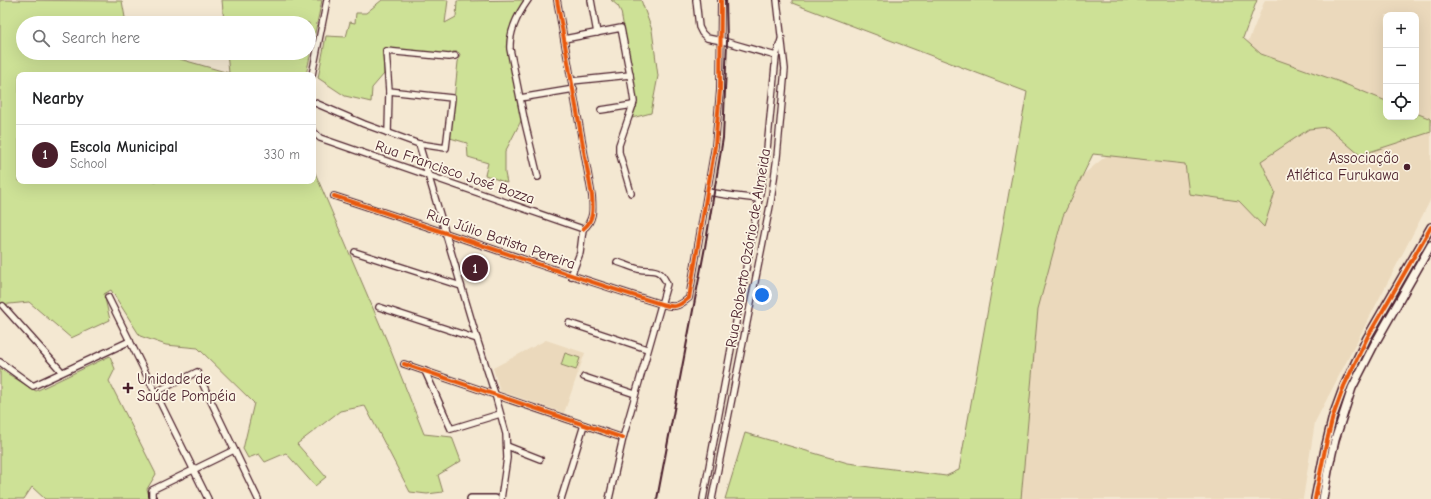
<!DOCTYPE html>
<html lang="en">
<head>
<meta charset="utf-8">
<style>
  :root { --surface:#fff; --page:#f6f6f6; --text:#202124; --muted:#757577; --line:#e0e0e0; --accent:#4a1f2b }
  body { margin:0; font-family:"Comic Neue",sans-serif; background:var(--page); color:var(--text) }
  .controls { position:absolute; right:12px; top:12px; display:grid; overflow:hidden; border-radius:8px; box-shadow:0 4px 16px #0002 }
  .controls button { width:36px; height:36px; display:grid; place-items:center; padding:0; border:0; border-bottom:1px solid var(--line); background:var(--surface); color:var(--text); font:20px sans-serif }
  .you { position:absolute; left:762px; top:295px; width:14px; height:14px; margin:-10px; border:3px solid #fff; border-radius:50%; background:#1a73e8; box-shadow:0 0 0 6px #1a73e833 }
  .badge { display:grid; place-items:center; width:26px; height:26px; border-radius:50%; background:var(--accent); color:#fff; font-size:13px; font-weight:700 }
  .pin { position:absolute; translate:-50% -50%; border:2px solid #fff; box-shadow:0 1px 4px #0006 }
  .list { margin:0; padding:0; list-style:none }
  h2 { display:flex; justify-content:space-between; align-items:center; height:52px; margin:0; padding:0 16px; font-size:17px }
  h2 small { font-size:13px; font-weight:400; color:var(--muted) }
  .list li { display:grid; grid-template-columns:26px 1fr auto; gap:12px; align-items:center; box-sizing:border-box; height:60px; padding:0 16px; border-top:1px solid var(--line) }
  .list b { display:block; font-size:15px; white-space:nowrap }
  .list p { margin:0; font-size:13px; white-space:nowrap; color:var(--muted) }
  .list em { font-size:13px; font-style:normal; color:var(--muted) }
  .icon { flex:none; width:22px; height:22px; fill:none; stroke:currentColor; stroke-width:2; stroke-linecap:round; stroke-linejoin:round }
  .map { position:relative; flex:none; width:1431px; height:499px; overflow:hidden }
  .search { position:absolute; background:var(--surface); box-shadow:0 4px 16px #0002; left:16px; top:16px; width:300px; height:44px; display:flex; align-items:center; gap:10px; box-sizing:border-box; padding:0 14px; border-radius:22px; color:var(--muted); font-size:15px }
  .panel { position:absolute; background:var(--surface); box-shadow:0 4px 16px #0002; left:16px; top:72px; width:300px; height:112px; border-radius:8px }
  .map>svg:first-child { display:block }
  .built { fill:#ebd9bc; fill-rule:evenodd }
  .green { fill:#cde196; stroke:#8c8060 }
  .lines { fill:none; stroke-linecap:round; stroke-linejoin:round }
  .minor-casing { stroke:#4a1f2b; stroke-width:8 }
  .tertiary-casing { stroke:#4a1f2b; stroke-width:10 }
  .minor { stroke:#fcf5e5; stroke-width:5.5 }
  .tertiary { stroke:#fcf5e5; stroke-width:7 }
  .rail { stroke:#4a1f2b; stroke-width:2 }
  .cycleway-casing { stroke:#fcf5e5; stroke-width:6 }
  .cycleway { stroke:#e8590c; stroke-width:4 }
  .poi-dot { fill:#4a1f2b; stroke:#fcf5e5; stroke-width:1.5 }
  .labels { text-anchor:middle; stroke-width:3.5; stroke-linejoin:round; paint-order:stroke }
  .poi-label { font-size:15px; fill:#4a1f2b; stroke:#fcf5e5; text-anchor:end }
  .street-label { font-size:15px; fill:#4a1f2b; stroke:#fcf5e5 }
</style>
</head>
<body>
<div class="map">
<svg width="1431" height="499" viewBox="0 0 1431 499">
  <rect width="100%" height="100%" fill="#f4e8d2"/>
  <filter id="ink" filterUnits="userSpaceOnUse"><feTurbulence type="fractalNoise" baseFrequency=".025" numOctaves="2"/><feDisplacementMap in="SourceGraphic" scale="8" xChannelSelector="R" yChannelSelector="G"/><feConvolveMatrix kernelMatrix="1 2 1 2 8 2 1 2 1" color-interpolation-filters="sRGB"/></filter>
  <g filter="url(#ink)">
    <g class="built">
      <path d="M1265,0h166v199l-116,223 -12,77h-285l8,-278 223,-181zM1386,15h30v102h-30z"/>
      <path d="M546,340l39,13 -21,60 -64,-22 -7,-23z"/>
    </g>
    <g class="green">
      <path d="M0,0l122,1 4,22h-103v30h141l5,3 60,17 -2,-20h82v-30h-85l-2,-23h100l-16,75h-287v106h294v-13l74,173 37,93 28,3 9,24 -23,14 5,17 -16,2 -17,-2 -45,-86 -25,5 -43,33 29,33 -11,9 -29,-33 -21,9 -6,-8 -11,4 -5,-9 11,-46 -56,-55 -32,-3 -26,-9 -29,-46 -7,4 6,26 -39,18 -42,-36 -29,3z"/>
      <path d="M382,0h66l-3,23 11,-6 1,-16 68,-1c-8,14 -15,26 -18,42l15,77 -17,33v21l2,10 -22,-8 3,-12 -20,-6 -1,-14 -17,-5 8,-76 2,-8 -2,-2h-5l-4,3 -66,-7 1,26 -12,14 -1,14 -26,-6 -27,-18 8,-42 20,1 4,-15 5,1 1,-10h10z"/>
      <path d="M611,0h30l11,30 6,46 -7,37 -19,5 4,-11 1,-7 -16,-88 -3,-6z"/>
      <path d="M792,0h465l-14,38 18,16 79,28 46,19v16h30v-4l15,6v13l-71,23 -33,-28 -18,2 -48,32 14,31 -11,35 -25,-26 -50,-7 -4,-30 -92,-10 -30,62 -25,93 -17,190h-296l20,-66 103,30 98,13 13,-6 68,-378 -235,-89z"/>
      <path d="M565,353l15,5 -4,12 -15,-5z"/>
      <path d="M110,356l5,13 -6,12 47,93 -9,15 3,10h-105l-13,-12 -8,12h-24v-130l36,22z"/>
    </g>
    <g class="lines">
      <defs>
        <g id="minor">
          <path d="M528,0c-10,14 -19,31 -18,49l15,74 13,54"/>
          <path d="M557,0l35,196c1,13 2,25 -9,33"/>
          <path d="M591,0l6,33"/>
          <path d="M696,0l3,27 3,6 5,5 20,4 49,14"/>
          <path d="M564,39l57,-11 9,47 4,27 -15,43v7l12,41"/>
          <path d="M312,75l15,-75"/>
          <path d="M572,81l58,-6"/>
          <path d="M520,98l54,-9"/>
          <path d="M313,102l51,22 55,20 27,4 6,-50 -63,-7"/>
          <path d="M601,110l32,-5"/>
          <path d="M313,131l7,7 263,91"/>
          <path d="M388,133l1,-42 -3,-40 63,6 6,-1"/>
          <path d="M419,144l58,195 18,55 11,40 1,24 -6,41"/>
          <path d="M707,192l27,4 25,3"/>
          <path d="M334,196c109,35 217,74 327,108 13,4 17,3 28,-6l26,-152 5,-56 1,-90"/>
          <path d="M355,252l106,34"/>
          <path d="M571,276l9,-23 3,-24"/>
          <path d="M108,297l100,202"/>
          <path d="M3,306l59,66"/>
          <path d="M379,307l98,32"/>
          <path d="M569,323l78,26"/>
          <path d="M0,362l33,24 97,-45"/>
          <path d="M404,364l219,74"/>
          <path d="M425,371l26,58 49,-15"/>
          <path d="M584,377l51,17"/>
          <path d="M156,392l41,-20 61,127"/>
          <path d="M507,446l33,13"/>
          <path d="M154,499l-2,-3v-6l82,-40"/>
          <path d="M561,499l23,-74"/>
          <path d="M609,499l14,-61 44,-154c-8,-18 -14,-12 -29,-15 -7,-2 -14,-5 -21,-7"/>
          <path d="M703,499l56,-300 8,-50 9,-93 5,-16"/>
          <path d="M712,499l59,-298 6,-44 8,-88 -8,-69"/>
        </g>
        <g id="tertiary">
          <path d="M471,499h24"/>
          <path d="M1315,499l10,-50 8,-33 11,-30 23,-48 64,-111"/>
          <path d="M1323,499l5,-28 7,-31 17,-52 22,-43 57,-100"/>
        </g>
      </defs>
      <use href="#minor" class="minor-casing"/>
      <use href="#tertiary" class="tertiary-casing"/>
      <use href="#minor" class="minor"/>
      <use href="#tertiary" class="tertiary"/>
      <path class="rail" d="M657,499l48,-252 18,-109 4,-96 -1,-42"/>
      <defs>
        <g id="cycleway">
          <path d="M557,0l35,196c1,13 2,25 -9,33"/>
          <path d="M334,196c109,35 217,74 327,108 13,4 17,3 28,-6l26,-152 5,-56 1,-90"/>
          <path d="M404,364l219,74"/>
          <path d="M1315,499l10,-50 8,-33 11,-30 23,-48 64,-111"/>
        </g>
      </defs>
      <use href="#cycleway" class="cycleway-casing"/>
      <use href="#cycleway" class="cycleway"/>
    </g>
  </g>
  <g class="poi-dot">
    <circle cx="1407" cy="167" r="4"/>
    <path d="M126 382h4v4h4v4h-4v4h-4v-4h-4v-4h4z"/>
  </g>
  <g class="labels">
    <g class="poi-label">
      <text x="1399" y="163">Associação<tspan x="1399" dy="17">Atlética Furukawa</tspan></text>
      <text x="137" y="384" text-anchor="start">Unidade de<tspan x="137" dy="17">Saúde Pompéia</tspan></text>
    </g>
    <g class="street-label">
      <text transform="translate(455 172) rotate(19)" y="5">Rua Francisco José Bozza</text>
      <text transform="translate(501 239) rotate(19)" y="5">Rua Júlio Batista Pereira</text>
      <text transform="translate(748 248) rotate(-80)" y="5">Rua Roberto Ozório de Almeida</text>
    </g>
  </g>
</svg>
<div class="controls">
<button>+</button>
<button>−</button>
<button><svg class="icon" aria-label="locate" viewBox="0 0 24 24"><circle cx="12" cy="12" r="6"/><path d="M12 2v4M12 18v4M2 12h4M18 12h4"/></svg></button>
</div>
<div class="you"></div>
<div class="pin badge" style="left:475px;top:268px">1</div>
<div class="search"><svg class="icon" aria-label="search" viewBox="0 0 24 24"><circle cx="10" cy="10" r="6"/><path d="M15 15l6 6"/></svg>Search here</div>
<section class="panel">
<h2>Nearby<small></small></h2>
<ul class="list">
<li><span class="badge">1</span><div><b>Escola Municipal</b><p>School</p></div><em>330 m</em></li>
</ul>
</section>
</div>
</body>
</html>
